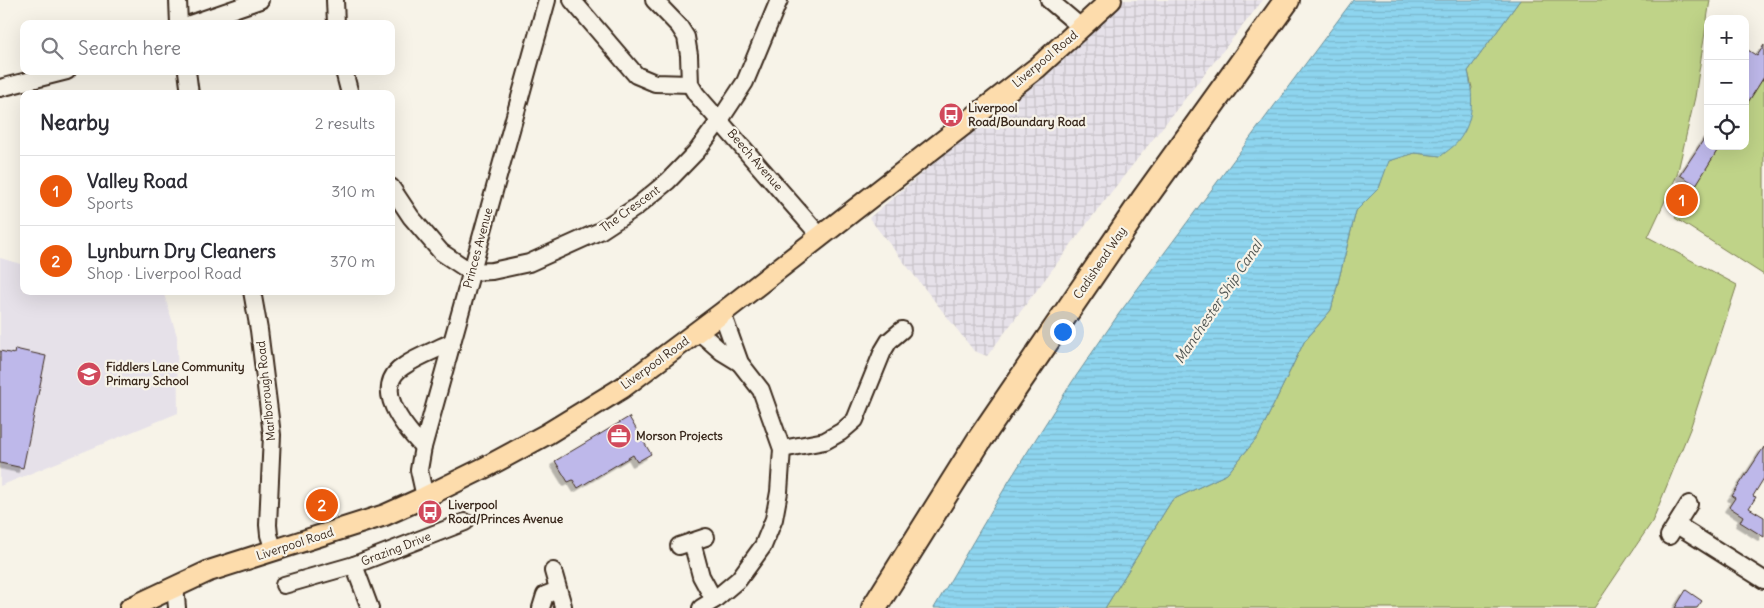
<!DOCTYPE html>
<html lang="en">
<head>
<meta charset="utf-8">
<style>
  :root { --surface:#fff; --page:#f2f2f3; --text:#2b2b33; --muted:#7c7c81; --line:#e1e1e2; --accent:#ea580c }
  body { margin:0; font-family:Delius,sans-serif; background:var(--page); color:var(--text) }
  .controls { position:absolute; right:15px; top:15px; display:grid; overflow:hidden; border-radius:10px; box-shadow:0 5px 20px #0002 }
  .controls button { width:45px; height:45px; display:grid; place-items:center; padding:0; border:0; border-bottom:1px solid var(--line); background:var(--surface); color:var(--text); font:25px sans-serif }
  .you { position:absolute; left:1062px; top:331px; width:18px; height:18px; margin:-12px; border:4px solid #fff; border-radius:50%; background:#1a73e8; box-shadow:0 0 0 8px #1a73e833 }
  .badge { display:grid; place-items:center; width:32px; height:32px; border-radius:50%; background:var(--accent); color:#fff; font-size:16px; font-weight:700 }
  .pin { position:absolute; translate:-50% -50%; border:2px solid #fff; box-shadow:0 1px 5px #0006 }
  .list { margin:0; padding:0; list-style:none }
  h2 { display:flex; justify-content:space-between; align-items:center; height:65px; margin:0; padding:0 20px; font-size:21px }
  h2 small { font-size:16px; font-weight:400; color:var(--muted) }
  .list li { display:grid; grid-template-columns:32px 1fr auto; gap:15px; align-items:center; box-sizing:border-box; height:70px; padding:0 20px; border-top:1px solid var(--line) }
  .list b { display:block; font-size:19px; white-space:nowrap }
  .list p { margin:0; font-size:16px; white-space:nowrap; color:var(--muted) }
  .list em { font-size:16px; font-style:normal; color:var(--muted) }
  .icon { flex:none; width:28px; height:28px; fill:none; stroke:currentColor; stroke-width:2; stroke-linecap:round; stroke-linejoin:round }
  .map { position:relative; flex:none; width:1764px; height:608px; overflow:hidden }
  .search { position:absolute; background:var(--surface); box-shadow:0 5px 20px #0002; left:20px; top:20px; width:375px; height:55px; display:flex; align-items:center; gap:12px; box-sizing:border-box; padding:0 18px; border-radius:10px; color:var(--muted); font-size:19px }
  .panel { position:absolute; background:var(--surface); box-shadow:0 5px 20px #0002; left:20px; top:90px; width:375px; height:205px; border-radius:10px }
  .map>svg:first-child { display:block }
  .built { fill:#e6e1e9 }
  .industrial { fill:url(#industrial-grid) }
  .green { fill:#bfd388; stroke:#7d7e53 }
  .water { fill:url(#water-rules); stroke:#6d919b }
  .building { fill:#beb8ea; stroke:#3b2a1e; filter:url(#shadow) }
  .lines { fill:none; stroke-linecap:round; stroke-linejoin:round }
  .minor-casing { stroke:#3b2a1e; stroke-width:20 }
  .major-casing { stroke:#3b2a1e; stroke-width:24 }
  .highway-casing { stroke:#3b2a1e; stroke-width:28 }
  .minor { stroke:#f7f3e8; stroke-width:16 }
  .major { stroke:#fddcac; stroke-width:20 }
  .highway { stroke:#fddcac; stroke-width:24 }
  .labels { text-anchor:middle; stroke-width:4.5; stroke-linejoin:round; paint-order:stroke }
  .street-label { font-size:12px; fill:#3b2a1e; stroke:#f7f3e8 }
  .poi-label { font-size:12px; font-weight:bold; fill:#3b2a1e; stroke:#f7f3e8; text-anchor:start }
  .water-label { font-size:14px; font-style:italic; fill:#505552; stroke:#f7f3e8 }
</style>
</head>
<body>
<div class="map">
<svg width="1764" height="608" viewBox="0 0 1764 608">
  <defs>
    <pattern id="industrial-grid" width="8" height="8" patternUnits="userSpaceOnUse" patternTransform="scale(1.25)"><rect width="8" height="8" fill="#e6e1e9"/><path d="M0 4h8M4 0v8" fill="none" stroke="#c6c1c7"/></pattern>
    <pattern id="water-rules" width="6" height="5" patternUnits="userSpaceOnUse" patternTransform="scale(1.25)"><rect width="6" height="5" fill="#8ed5ef"/><path d="M0 2.5h6" fill="none" stroke="#7bb7cc"/></pattern>
    <filter id="shadow"><feDropShadow dx="-4.5" dy="4.5" stdDeviation="0" flood-color="#0004"/></filter>
  </defs>
  <rect width="100%" height="100%" fill="#f7f3e8"/>
  <filter id="ink" filterUnits="userSpaceOnUse"><feTurbulence type="fractalNoise" baseFrequency=".02" numOctaves="2"/><feDisplacementMap in="SourceGraphic" scale="10" xChannelSelector="R" yChannelSelector="G"/><feConvolveMatrix kernelMatrix="1 2 1 2 8 2 1 2 1" color-interpolation-filters="sRGB"/></filter>
  <g filter="url(#ink)">
    <path class="built" d="M0,258l24,7v26h139l14,45 1,77 -178,73z"/>
    <path class="industrial" d="M1121,0h142l-162,205 -114,151 -13,-5 -105,-133 223,-188z"/>
    <g class="green">
      <path d="M1520,0h190l-15,97 -18,78 -29,62 89,48 -47,144 -38,93 -58,86h-489l67,-108 55,-26 31,-37 46,-95 27,-32 25,-99 23,-23 9,-27 27,-8 26,3 31,-68 -4,-17z"/>
      <path d="M1764,77v198l-89,-57 45,-72h25v-39z"/>
    </g>
    <path class="water" d="M1353,0h167l-52,71c5,24 7,48 -9,69 -4,6 -12,11 -18,16l-26,-3 -26,8 -10,27 -23,23 -25,99 -27,32 -46,95 -31,37 -55,26 -67,108h-171l75,-127 63,-99 46,-67z"/>
    <g class="building">
      <path d="M1764,45v32l-19,30v-59l12,8z"/>
      <path d="M1708,133v13h12l-24,39 -16,-10z"/>
      <path d="M15,349l31,7 -23,112 -23,-5v-112l14,3z"/>
      <path d="M629,417l22,37 -14,8 -4,-7 -55,33 -5,-8 -5,2 -13,-21z"/>
      <path d="M1764,447v31l-11,18 3,1 -7,11 15,9v20l-24,-15 3,-6 -14,-9 6,-9 -3,-2z"/>
      <path d="M1686,590l16,11 -5,7h-22z"/>
    </g>
    <g class="lines">
      <defs>
        <g id="minor">
          <path d="M178,0l1,24"/>
          <path d="M335,0l1,24"/>
          <path d="M572,0l64,75 19,8 35,1"/>
          <path d="M654,0l25,26 7,11 3,18 1,29 6,10 124,142"/>
          <path d="M1049,0l33,28"/>
          <path d="M190,24l70,-24"/>
          <path d="M187,71l3,23"/>
          <path d="M344,71l6,23"/>
          <path d="M0,88l67,-17"/>
          <path d="M391,187l20,30 30,35 30,20 21,-1 37,-8 71,-32 35,-23 33,-27 29,-30 23,-31 25,-38 34,-82"/>
          <path d="M252,291l7,39 13,105 -4,90 1,10 5,15"/>
          <path d="M698,331l24,21 18,11"/>
          <path d="M423,447c-18,-19 -53,-60 -19,-81 14,-10 32,-16 48,-24"/>
          <path d="M782,449l43,-8 16,-9 14,-12 28,-69 6,-10 13,-11"/>
          <path d="M425,497l-6,-27 4,-23 124,-447"/>
          <path d="M1677,525l87,55"/>
          <path d="M1669,536l20,-32"/>
          <path d="M692,542l9,34 13,24"/>
          <path d="M679,546l27,-9"/>
          <path d="M354,565l16,43"/>
          <path d="M553,571l10,35"/>
          <path d="M284,585l70,-20 111,-43"/>
          <path d="M175,586l2,22"/>
          <path d="M541,608l4,-13 13,-5"/>
          <path d="M701,608l13,-8 25,-21 24,-33 11,-27 5,-27 3,-43 -21,-59 -21,-27 -18,-50"/>
        </g>
        <path id="major" d="M130,608l79,-37 176,-56 40,-18 61,-30 61,-33 75,-46 100,-75 316,-246 73,-67"/>
        <path id="highway" d="M874,608l106,-169 164,-240 143,-199"/>
      </defs>
      <use href="#minor" class="minor-casing"/>
      <use href="#major" class="major-casing"/>
      <use href="#highway" class="highway-casing"/>
      <use href="#minor" class="minor"/>
      <use href="#major" class="major"/>
      <use href="#highway" class="highway"/>
    </g>
  </g>
  <defs>
    <symbol id="bus-disc" viewBox="-11 -11 22 22"><circle r="9.5" fill="#d1495b" stroke="#f7f3e8"/><path d="M-5-6H5V4H4V6H2V4H-2V6H-4V4H-5ZM-3.5-4V0h7V-4ZM-3.5 1.2v1.5H-2V1.2ZM2 1.2v1.5H3.5V1.2Z" fill="#fff"/></symbol>
    <symbol id="school-disc" viewBox="-11 -11 22 22"><circle r="9.5" fill="#d1495b" stroke="#f7f3e8"/><path d="M0-5L7-2L0 1L-7-2ZM-4 1L0 2.5L4 1V4Q0 6-4 4Z" fill="#fff"/></symbol>
    <symbol id="office-disc" viewBox="-11 -11 22 22"><circle r="9.5" fill="#d1495b" stroke="#f7f3e8"/><path d="M-6-3h4V-5.5h4V-3h4V5H-6ZM-1-4.5V-3h2v-1.5ZM-6 0V1H6V0Z" fill="#fff"/></symbol>
  </defs>
  <g fill-rule="evenodd">
    <use href="#bus-disc" x="937" y="101" width="28" height="28"/>
    <use href="#school-disc" x="75" y="360" width="28" height="28"/>
    <use href="#office-disc" x="605" y="422" width="28" height="28"/>
    <use href="#bus-disc" x="416" y="498" width="28" height="28"/>
  </g>
  <g class="labels">
    <g class="street-label">
      <text transform="translate(1045 59) rotate(-40)" y="4">Liverpool Road</text>
      <text transform="translate(755 160) rotate(49)" y="4">Beech Avenue</text>
      <text transform="translate(630 209) rotate(-36)" y="4">The Crescent</text>
      <text transform="translate(478 248) rotate(-75)" y="4">Princes Avenue</text>
      <text transform="translate(1100 263) rotate(-56)" y="4">Cadishead Way</text>
      <text transform="translate(655 363) rotate(-36)" y="4">Liverpool Road</text>
      <text transform="translate(266 391) rotate(-96)" y="4">Marlborough Road</text>
      <text transform="translate(295 544) rotate(-18)" y="4">Liverpool Road</text>
      <text transform="translate(396 549) rotate(-21)" y="4">Grazing Drive</text>
    </g>
    <g class="poi-label">
      <text x="968" y="112">Liverpool<tspan x="968" dy="14">Road/Boundary Road</tspan></text>
      <text x="106" y="371">Fiddlers Lane Community<tspan x="106" dy="14">Primary School</tspan></text>
      <text x="636" y="440">Morson Projects</text>
      <text x="448" y="509">Liverpool<tspan x="448" dy="14">Road/Princes Avenue</tspan></text>
    </g>
    <g class="water-label">
      <text transform="translate(1218 302) rotate(-56)" y="5">Manchester Ship Canal</text>
    </g>
  </g>
</svg>
<div class="controls">
<button>+</button>
<button>−</button>
<button><svg class="icon" aria-label="locate" viewBox="0 0 24 24"><circle cx="12" cy="12" r="6"/><path d="M12 2v4M12 18v4M2 12h4M18 12h4"/></svg></button>
</div>
<div class="you"></div>
<div class="pin badge" style="left:1682px;top:200px">1</div>
<div class="pin badge" style="left:322px;top:505px">2</div>
<div class="search"><svg class="icon" aria-label="search" viewBox="0 0 24 24"><circle cx="10" cy="10" r="6"/><path d="M15 15l6 6"/></svg>Search here</div>
<section class="panel">
<h2>Nearby<small>2 results</small></h2>
<ul class="list">
<li><span class="badge">1</span><div><b>Valley Road</b><p>Sports</p></div><em>310 m</em></li>
<li><span class="badge">2</span><div><b>Lynburn Dry Cleaners</b><p>Shop · Liverpool Road</p></div><em>370 m</em></li>
</ul>
</section>
</div>
</body>
</html>
